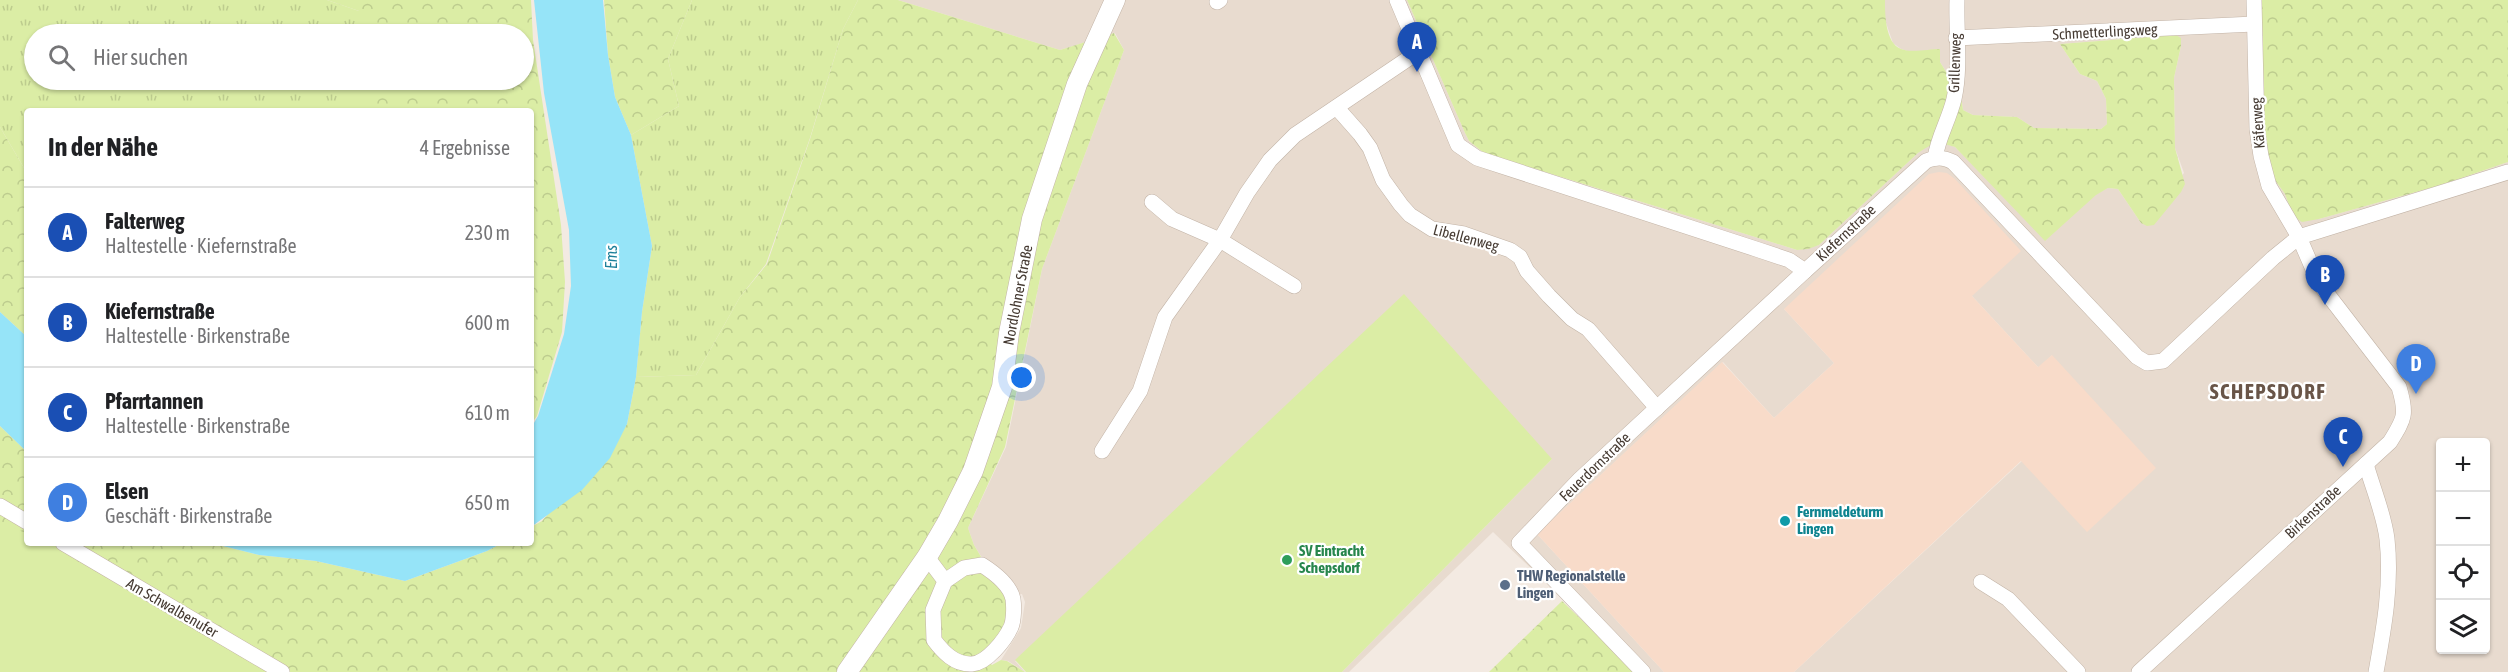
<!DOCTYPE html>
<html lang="de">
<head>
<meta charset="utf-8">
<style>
  :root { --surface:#fff; --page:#f2f2f2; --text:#202124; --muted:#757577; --line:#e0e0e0; --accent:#ff0d1a }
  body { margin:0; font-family:"Asap Condensed",sans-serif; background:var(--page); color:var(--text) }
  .controls { position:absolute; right:18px; bottom:18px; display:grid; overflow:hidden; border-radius:6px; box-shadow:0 2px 4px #0004 }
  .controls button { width:54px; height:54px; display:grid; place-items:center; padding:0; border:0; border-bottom:2px solid var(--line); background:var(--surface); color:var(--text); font:30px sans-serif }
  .you { position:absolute; left:1022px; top:378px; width:21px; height:21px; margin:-15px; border:4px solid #fff; border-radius:50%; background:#1a73e8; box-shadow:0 0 0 9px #1a73e833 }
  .badge { display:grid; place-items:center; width:39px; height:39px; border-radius:50%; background:var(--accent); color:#fff; font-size:20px; font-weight:700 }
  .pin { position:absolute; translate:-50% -50px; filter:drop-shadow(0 2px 3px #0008) }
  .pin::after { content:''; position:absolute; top:32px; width:21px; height:18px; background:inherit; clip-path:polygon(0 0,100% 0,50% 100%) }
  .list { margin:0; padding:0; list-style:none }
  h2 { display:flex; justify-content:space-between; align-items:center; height:78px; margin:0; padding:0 24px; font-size:26px }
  h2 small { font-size:20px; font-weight:400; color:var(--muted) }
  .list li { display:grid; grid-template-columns:39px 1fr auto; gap:18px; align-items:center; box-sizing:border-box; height:90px; padding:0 24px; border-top:2px solid var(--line) }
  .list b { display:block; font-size:22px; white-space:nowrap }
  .list p { margin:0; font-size:20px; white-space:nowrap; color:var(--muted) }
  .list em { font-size:20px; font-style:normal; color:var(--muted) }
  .icon { flex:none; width:33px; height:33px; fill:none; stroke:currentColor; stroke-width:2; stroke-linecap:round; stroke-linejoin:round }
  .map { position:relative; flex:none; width:2508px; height:672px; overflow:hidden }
  .search { position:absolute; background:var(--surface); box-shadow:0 2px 4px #0004; left:24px; top:24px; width:510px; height:66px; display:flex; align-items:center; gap:15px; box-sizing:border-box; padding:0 21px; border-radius:33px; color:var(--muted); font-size:22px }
  .panel { position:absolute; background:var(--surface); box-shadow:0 2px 4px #0004; left:24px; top:108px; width:510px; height:438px; border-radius:6px }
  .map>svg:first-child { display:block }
  .residential { fill:#e8dbcf; fill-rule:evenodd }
  .commercial { fill:#f8dbc9 }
  .grass { fill:url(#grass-tufts) }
  .forest { fill:url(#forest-crowns) }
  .green { fill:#dbeda5 }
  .water { fill:#96e4f8 }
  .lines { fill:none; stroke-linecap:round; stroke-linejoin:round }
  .minor-casing { stroke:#c2b3a6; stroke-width:16 }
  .tertiary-casing { stroke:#c2b3a6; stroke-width:21 }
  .minor { stroke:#fff; stroke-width:15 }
  .tertiary { stroke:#fff; stroke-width:20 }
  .culture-dot { fill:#0f9aa8; stroke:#fff; stroke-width:2 }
  .leisure-dot { fill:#2e9e5b; stroke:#fff; stroke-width:2 }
  .service-dot { fill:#5c6f8a; stroke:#fff; stroke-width:2 }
  .labels { text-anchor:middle; stroke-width:4.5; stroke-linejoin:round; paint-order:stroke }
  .street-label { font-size:15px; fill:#453a32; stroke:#fff }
  .culture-label { font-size:15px; font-weight:bold; fill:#0d838f; stroke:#fff; text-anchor:start }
  .leisure-label { font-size:15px; font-weight:bold; fill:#27864d; stroke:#fff; text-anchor:start }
  .service-label { font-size:15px; font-weight:bold; fill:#4e5e75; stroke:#fff; text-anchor:start }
  .water-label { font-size:16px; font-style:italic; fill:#1d7f99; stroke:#fff }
  .district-label { font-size:21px; font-weight:bold; letter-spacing:1.5px; fill:#695548; stroke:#fff }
</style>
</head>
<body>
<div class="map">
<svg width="2508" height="672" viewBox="0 0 2508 672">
  <defs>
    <pattern id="grass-tufts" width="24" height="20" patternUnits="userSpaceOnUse" patternTransform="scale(1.5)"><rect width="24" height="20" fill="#dbeda5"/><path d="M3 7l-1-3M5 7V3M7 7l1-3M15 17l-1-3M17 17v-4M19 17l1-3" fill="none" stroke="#bdcc8e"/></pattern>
    <pattern id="forest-crowns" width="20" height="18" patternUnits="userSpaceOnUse" patternTransform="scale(1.5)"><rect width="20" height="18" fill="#dbeda5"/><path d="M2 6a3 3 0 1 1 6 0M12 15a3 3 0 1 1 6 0" fill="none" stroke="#bdcc8e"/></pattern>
  </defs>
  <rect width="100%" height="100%" fill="#f3eae2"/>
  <path class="residential" d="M898,0h509l58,133 4,8 15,12 313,97 22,-5 99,-92 12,-9 10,-2 15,5 34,34 90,28 17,-15 12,-6 10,1 23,34 43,-50 -9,-25 -1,-70 7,-32v-7l-5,-4 -116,9 20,30 17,7 9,18 1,25 -6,5 -67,-1 -17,-11 -44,-2 -10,-5 -2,-14 -21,-34 -39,-13 -8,-6 -8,-23v-20h373l14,176 13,18 8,22 26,3 122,-34 67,-23v510h-714l228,-211 30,-106 -13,13 -67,-72 -188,13 50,54 -60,55 -51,-56 -186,172 127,138h-25l-146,-140 -144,140h-7l210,-213 -537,202 10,11 -17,-11 -7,-1 20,-32 4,-26 -3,-8 -9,3 -31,-39 -8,-13 -6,-17 38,-81 36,-178 82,-219 -9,-17 -55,17zM2440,442h46v208h-46z"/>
  <path class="commercial" d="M1939,172l8,1 8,6 66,72 -49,45 66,71 14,-12 104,113 -69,64 -66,-71 -227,211h-130l-127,-138 185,-172 52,56 60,-55 -50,-54 145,-135z"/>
  <g class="grass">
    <path d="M0,0h327l32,11v23h-325v46h326v31h-333v62l-27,-46z"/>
    <path d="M692,0h166l-15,29 -33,109 -44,126 -26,33 -44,78 -60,2 6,-65 10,-66 -21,-111 48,-29 -11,-47z"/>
  </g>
  <g class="forest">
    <path d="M327,0h204l2,40 28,185 4,57 -3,50 -25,84 -6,8v-313h-171v-31h164v-46h-165v-23z"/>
    <path d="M604,0h88l-24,59 11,47 -48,29 -16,-38 -7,-42z"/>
    <path d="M858,0h40l162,50 54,-17 10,17 -82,219 -37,178 -37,81 6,17 39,65 -28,48 7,7 9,-5 6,1 18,11h-1025v-246l27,26v91h184l48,12 57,6 89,20 82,-30 15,-8h29v-16l11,-6 85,-97 9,-47 60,-2 44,-78 27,-33 43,-125 33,-110z"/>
    <path d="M1407,0h478c0,13 0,43 16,49 10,4 28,0 39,0v13l21,34 2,14 10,5 44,2 17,11 67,1 6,-5 -1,-25 -9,-18 -17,-7 -20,-30 116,-9 5,3v8l-7,32 1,70 10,36 -4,8 -27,33 -7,1 -6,-3 -23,-34 -10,-1 -12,7 -51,46 -90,-94c-17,-6 -23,-4 -37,6l-99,92 -11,4 -11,1 -313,-97 -15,-12 -4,-8z"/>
    <path d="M2258,0h250v162l-67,23 -122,34 -17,3 -9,-6 -8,-22 -13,-18 -9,-43z"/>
    <path d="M0,127l27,46v164l-27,-25z"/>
    <path d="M1562,601l74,71h-147z"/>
  </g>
  <g class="green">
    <path d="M1404,294l148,165 -210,213h-316l-11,-12z"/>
    <path d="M0,521l27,13v9h17l100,55 124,74h-268z"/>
  </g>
  <g class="water">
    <path d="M534,0h69l5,55 7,42 16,38 21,111 -10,66 -6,65 -9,47 -17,34 -28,32 -51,37v-99l7,-12 26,-82 7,-48 -2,-56 -25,-137z"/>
    <path d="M0,312l27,25v115l-27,-26z"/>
    <path d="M211,543h291l-15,8 -82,30 -89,-20 -57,-6z"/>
  </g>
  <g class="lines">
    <defs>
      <g id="minor">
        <path d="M1397,0l61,145 19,13 282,92 30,10 16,11 121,-110c11,-4 17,-4 27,1l184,195 10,6 16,-2 110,-103 26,-21 209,-65"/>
        <path d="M1217,2l3,-2"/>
        <path d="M1956,38l298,-14"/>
        <path d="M1337,108l23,26 10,14 13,32 18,25 9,10 22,14 32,5 46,16 10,7 7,14 22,25 23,23 16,10 69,79"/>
        <path d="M1935,158c3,-21 14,-38 19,-59 7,-31 2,-67 3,-99"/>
        <path d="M1152,202l20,17 48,21 74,46"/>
        <path d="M1102,451l38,-60 25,-74 55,-77 27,-47 23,-33 25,-25 123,-83"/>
        <path d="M2366,464c7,25 18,50 21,75 5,45 -3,89 -11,133"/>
        <path d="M0,506l27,16"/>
        <path d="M63,543l219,129"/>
        <path d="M927,557l18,24 -12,29 1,30c9,12 21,25 38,24 15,-1 33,-24 39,-37 3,-7 3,-21 2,-28 -3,-14 -20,-27 -31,-34l-18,3 -19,13"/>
        <path d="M1981,582l27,17 70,73"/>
        <path d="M1643,672l-124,-129 61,-64 225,-208"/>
        <path d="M2139,672l251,-230c15,-24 17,-28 9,-55l-80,-104 -20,-46 -30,-51 -8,-30 -4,-27 -3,-129"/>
      </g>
      <path id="tertiary" d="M847,672l80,-115 21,-36 25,-50 29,-84 7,-54 23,-114 45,-135 38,-84"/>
    </defs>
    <use href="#minor" class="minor-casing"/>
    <use href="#tertiary" class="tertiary-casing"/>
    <use href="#minor" class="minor"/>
    <use href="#tertiary" class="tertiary"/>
  </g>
  <circle class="culture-dot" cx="1785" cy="521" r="6"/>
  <circle class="leisure-dot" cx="1287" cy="560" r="6"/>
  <circle class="service-dot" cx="1505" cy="585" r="6"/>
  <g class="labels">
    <g class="street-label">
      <text transform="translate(2105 32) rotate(-3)" y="5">Schmetterlingsweg</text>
      <text transform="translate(1955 63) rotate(-88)" y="5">Grillenweg</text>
      <text transform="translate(2258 123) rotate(-94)" y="5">Käferweg</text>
      <text transform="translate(1846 233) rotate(-43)" y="5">Kiefernstraße</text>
      <text transform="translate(1466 238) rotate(15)" y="5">Libellenweg</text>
      <text transform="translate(1018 295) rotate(-79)" y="5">Nordlohner Straße</text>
      <text transform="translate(1595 467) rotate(-44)" y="5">Feuerdornstraße</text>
      <text transform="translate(2313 512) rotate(-43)" y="5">Birkenstraße</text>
      <text transform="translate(172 608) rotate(30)" y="5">Am Schwalbenufer</text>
    </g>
    <g class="culture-label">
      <text x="1797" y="517">Fernmeldeturm<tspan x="1797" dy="17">Lingen</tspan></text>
    </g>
    <g class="leisure-label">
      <text x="1299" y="556">SV Eintracht<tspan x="1299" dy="17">Schepsdorf</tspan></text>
    </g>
    <g class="service-label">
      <text x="1517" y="581">THW Regionalstelle<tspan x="1517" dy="17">Lingen</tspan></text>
    </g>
    <g class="water-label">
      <text transform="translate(611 257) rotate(-90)" y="6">Ems</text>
    </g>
    <g class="district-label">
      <text x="2268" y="399">SCHEPSDORF</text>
    </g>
  </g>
</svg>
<div class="controls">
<button>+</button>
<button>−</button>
<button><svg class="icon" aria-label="locate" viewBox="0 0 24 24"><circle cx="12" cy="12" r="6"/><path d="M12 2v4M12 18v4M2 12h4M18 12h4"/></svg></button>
<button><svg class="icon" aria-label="layers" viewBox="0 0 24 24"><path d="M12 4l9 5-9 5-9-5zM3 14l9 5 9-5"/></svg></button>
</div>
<div class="you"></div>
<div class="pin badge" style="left:1417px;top:72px;background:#1a4fb4">A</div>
<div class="pin badge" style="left:2325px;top:305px;background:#1a4fb4">B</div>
<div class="pin badge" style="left:2343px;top:467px;background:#1a4fb4">C</div>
<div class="pin badge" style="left:2416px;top:394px;background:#3f7fe0">D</div>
<div class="search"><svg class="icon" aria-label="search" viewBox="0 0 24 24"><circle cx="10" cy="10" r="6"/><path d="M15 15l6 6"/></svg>Hier suchen</div>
<section class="panel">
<h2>In der Nähe<small>4 Ergebnisse</small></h2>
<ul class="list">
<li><span class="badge" style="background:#1a4fb4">A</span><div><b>Falterweg</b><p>Haltestelle · Kiefernstraße</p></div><em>230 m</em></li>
<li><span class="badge" style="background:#1a4fb4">B</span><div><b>Kiefernstraße</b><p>Haltestelle · Birkenstraße</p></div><em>600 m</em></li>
<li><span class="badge" style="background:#1a4fb4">C</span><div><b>Pfarrtannen</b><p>Haltestelle · Birkenstraße</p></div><em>610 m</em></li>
<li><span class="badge" style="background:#3f7fe0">D</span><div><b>Elsen</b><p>Geschäft · Birkenstraße</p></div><em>650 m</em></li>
</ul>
</section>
</div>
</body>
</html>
